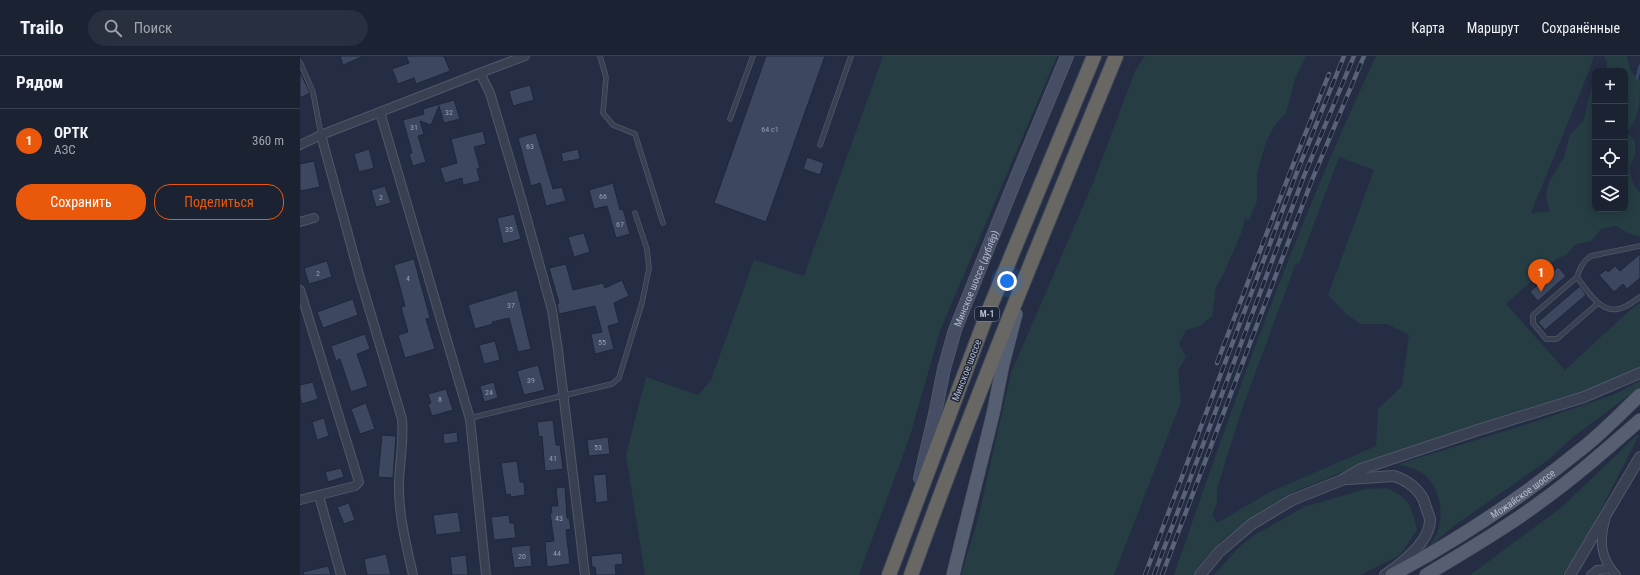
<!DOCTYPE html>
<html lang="ru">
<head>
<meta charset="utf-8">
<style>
  :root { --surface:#1b2232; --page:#282f3e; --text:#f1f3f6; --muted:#a0a4ac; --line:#393f4d; --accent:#ea580c }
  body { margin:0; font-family:"Roboto Condensed",sans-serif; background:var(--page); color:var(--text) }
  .controls { position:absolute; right:12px; top:12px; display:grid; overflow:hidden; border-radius:8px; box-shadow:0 2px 10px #0003 }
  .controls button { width:36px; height:36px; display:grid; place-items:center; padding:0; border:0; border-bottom:1px solid var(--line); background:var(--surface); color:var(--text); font:20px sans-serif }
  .you { position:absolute; left:707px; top:225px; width:14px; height:14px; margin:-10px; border:3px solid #fff; border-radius:50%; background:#1a73e8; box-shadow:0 0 0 6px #1a73e833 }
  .badge { display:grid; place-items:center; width:26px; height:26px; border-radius:50%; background:var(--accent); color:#fff; font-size:13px; font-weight:700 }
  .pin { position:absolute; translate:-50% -33px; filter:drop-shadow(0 1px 2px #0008) }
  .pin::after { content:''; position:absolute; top:21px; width:14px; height:12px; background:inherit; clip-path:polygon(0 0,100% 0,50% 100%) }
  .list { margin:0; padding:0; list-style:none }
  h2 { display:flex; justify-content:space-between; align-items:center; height:52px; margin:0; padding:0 16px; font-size:17px }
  h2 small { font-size:13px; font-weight:400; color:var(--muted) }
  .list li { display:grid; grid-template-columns:26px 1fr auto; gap:12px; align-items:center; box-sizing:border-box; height:64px; padding:0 16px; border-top:1px solid var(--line) }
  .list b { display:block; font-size:15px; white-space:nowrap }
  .list p { margin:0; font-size:13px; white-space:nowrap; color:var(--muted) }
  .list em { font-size:13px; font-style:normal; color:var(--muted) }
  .actions { display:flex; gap:8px; padding:12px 16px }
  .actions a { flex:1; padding:9px 0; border:1px solid var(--accent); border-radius:16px; text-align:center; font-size:14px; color:var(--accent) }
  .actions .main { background:var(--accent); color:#fff }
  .icon { flex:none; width:22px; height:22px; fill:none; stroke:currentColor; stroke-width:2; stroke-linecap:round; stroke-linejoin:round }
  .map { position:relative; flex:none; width:1340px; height:519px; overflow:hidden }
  header { display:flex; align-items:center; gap:24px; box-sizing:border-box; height:56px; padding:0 20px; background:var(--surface); border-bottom:1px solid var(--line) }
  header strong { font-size:19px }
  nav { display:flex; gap:22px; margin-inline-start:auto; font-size:14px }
  .search { width:280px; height:36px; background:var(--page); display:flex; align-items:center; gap:10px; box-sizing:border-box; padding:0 14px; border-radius:22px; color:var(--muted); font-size:15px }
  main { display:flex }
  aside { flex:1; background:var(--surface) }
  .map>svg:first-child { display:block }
  .green { fill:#263d44; fill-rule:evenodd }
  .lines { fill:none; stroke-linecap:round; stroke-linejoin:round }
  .stream { stroke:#36466b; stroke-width:3 }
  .building { fill:#3d4860; stroke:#1f273a }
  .service-casing { stroke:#50586a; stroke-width:5.5 }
  .minor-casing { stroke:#50586a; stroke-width:10 }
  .tertiary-casing { stroke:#50586a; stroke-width:12 }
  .secondary-casing { stroke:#50586a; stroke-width:14 }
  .primary-casing { stroke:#42495c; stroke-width:14 }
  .trunk-casing { stroke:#40485a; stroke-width:16 }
  .service { stroke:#384052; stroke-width:4 }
  .minor { stroke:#384052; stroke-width:8 }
  .tertiary { stroke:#384052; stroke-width:10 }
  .secondary { stroke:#464e66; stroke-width:12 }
  .primary { stroke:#565f72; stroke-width:13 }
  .trunk { stroke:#686763; stroke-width:14 }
  .rail-casing { stroke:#5a637a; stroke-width:4.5 }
  .rail { stroke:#1d2538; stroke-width:3; stroke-dasharray:9; stroke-linecap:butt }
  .labels { text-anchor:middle; stroke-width:3; stroke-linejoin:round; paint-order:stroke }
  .number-label { font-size:8px; fill:#979eb1 }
  .shield { fill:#1d2538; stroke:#878ea0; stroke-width:1 }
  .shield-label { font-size:9px; font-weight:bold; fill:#b5bbcc }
  .street-label { font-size:10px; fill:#b5bbcc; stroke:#1d2538 }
</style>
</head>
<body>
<header>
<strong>Trailo</strong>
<div class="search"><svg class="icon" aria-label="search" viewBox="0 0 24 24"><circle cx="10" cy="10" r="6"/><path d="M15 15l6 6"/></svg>Поиск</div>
<nav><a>Карта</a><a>Маршрут</a><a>Сохранённые</a></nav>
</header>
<main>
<aside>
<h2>Рядом<small></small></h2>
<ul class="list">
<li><span class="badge">1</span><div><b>ОРТК</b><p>АЗС</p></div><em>360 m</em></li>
</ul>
<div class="actions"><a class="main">Сохранить</a><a>Поделиться</a></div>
</aside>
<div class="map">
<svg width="1340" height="519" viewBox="0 0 1340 519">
  <rect width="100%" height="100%" fill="#242d43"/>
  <g class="green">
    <path d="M583,0h174l-117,275 -30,105 -51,139h-214l-19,-120 20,-78 52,18 13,-15 43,-120 50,16z"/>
    <path d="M845,0h161l-11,23 -9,34 -11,12 -9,17 -9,32v27l-8,19 -4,-1 -3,12 -18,42 -8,14 -4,29 -12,10 -14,4 -7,14 7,13 -8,14 3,31 -67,173h-153l17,-56 33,-146 82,-190 42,-112z"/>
    <path d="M1076,0h218l-5,15 -58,142 18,-2 -3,-16 2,-11 16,-27 6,-22 14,-15 7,-32 4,-4v125h30v-138h-18v-9l-3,-6h23l3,14 10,11c0,22 0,34 -13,52l8,8v15l-6,13 4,14 7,10v44l-12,-4 -12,-7 -15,3 -10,12 -15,3 -10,11 -10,4 -50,45 59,66 64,-59 11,-8v64l-22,11 -35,13 -92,29 -124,42 -76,31 -37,23 -32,24 -20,22 -9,13h-19c60,-175 123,-351 202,-519zM1039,101l35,13 -46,125 17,18 15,11h27l22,11 -7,51 -24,23 -2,37 -106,46 -53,31 -5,-8 5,-12v-14l25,-80 54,-146 3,1z"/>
    <path d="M1340,325v6l-67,50 -25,23 -94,66 -25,21c3,-5 7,-11 9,-16 7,-22 0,-51 -21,-61 -6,-2 -13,-4 -18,-6l135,-42 79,-27z"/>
    <path d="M1337,379h2l-1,2 -44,86 -31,52h-93l92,-68z"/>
    <path d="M1086,432c23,8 26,20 31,42l-17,25 -40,20h-146l26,-29 16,-12 48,-27 62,-18z"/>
  </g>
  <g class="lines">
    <path class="stream" d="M1337,22l3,-12"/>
  </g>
  <g class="building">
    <path d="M40,0h24l-21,9z"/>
    <path d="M106,0h38l6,15 -34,13 -2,-6 -16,6 -6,-15 17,-6z"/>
    <path d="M466,0h59l-59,166 -52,-19z"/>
    <path d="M0,16l10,21 -10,5z"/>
    <path d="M230,29l4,15 -21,6 -4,-15z"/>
    <path d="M154,44l6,19 -16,4 -5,-17 -8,19 -11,-4 4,13 -6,2 8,26 -13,4 -4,-12 3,-1 -9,-33 21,-6 -1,-5z"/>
    <path d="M183,75l3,13 -12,3 6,21 -3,1 3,12 -17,4 -1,-7 -17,5 -5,-15 17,-5 -6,-24z"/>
    <path d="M236,77l17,56 9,-2 4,14 -20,5 -6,-23 -9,3 -13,-48z"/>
    <path d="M69,93l5,19 -15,4 -5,-18z"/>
    <path d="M278,93l2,10 -17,3 -2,-9z"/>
    <path d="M507,101l17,6 -4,12 -17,-6z"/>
    <path d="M14,105l6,26 -20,4v-27z"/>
    <path d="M313,127l7,27 3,-1 7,25 -14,4 -9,-32 -13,3 -5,-19z"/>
    <path d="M85,130l6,17 -15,4 -5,-17z"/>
    <path d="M214,158l7,25 -18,5 -6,-26z"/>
    <path d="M284,177l6,19 -16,5 -6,-20z"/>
    <path d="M1340,198v24l-13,11 -4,-5 -9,8 -15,-17 7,-5 2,2 7,-6 5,5z"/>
    <path d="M114,203l16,59 -4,1 9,30 -30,9 -7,-23 10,-3 -7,-25 4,-1 -11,-41z"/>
    <path d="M27,205l5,16 -23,7 -5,-16z"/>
    <path d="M266,208l7,26 30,-7 2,5 17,-8 7,16 -15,7 5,20 -11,3 6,23 -19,5 -4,-20 11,-2 -7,-26 -36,8 -2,-10 2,-1 -10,-35z"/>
    <path d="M1258,211l8,9 -28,25 -8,-9z"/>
    <path d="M1280,230l6,9 -41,35 -7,-8z"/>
    <path d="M217,234l14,59 -13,3 -9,-34 -17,4 1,2 -18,5 -7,-24z"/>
    <path d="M53,243l5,16 -35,13 -6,-16z"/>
    <path d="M65,278l5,15 -13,5 11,32 -17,6 -11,-33 -4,2 -5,-15z"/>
    <path d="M195,285l5,19 -16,4 -5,-19z"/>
    <path d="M238,309l7,25 -21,5 -7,-24z"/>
    <path d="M13,326l5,17 -16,5 -2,-7v-12z"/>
    <path d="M194,326l4,16 -14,4 -4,-16z"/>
    <path d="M146,333l7,21 -21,6 -4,-12 3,-1 -3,-9z"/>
    <path d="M66,347l9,26 -15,5 -9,-25z"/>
    <path d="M24,362l5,18 -12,4 -5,-18z"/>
    <path d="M253,364l3,25h4l3,24 -18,2 -3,-35 -3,1 -2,-15z"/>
    <path d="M157,376l1,10 -14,2 -1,-10z"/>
    <path d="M82,379l14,1 -3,42 -15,-1z"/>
    <path d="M308,381l2,17 -21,2 -2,-16z"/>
    <path d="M217,405l3,21h4l1,13 -14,2 -1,-3 -4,1 -5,-32z"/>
    <path d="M41,412l3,9 -16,5 -3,-10z"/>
    <path d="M306,418l2,27 -12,2 -3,-28z"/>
    <path d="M265,431l2,31h2l2,11 -5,1 4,34 -23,3 -2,-25 9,-1 -4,-28h2l-1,-7h7l-2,-18z"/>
    <path d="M49,447l6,17 -11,4 -7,-17z"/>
    <path d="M158,456l3,20 -25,3 -3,-20z"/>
    <path d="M209,459l1,8h4l2,15 -22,2 -3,-23z"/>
    <path d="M230,489l2,21 -18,2 -3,-21z"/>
    <path d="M322,497l1,11 -8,1 1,10h-20l-1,-8h-3l-1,-11z"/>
    <path d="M86,498l5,21h-24l-3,-16z"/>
    <path d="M166,499l2,20h-16l-2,-18z"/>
    <path d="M28,510l3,9h-27l-1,-3z"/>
  </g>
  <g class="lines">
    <defs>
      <g id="service">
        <path d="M300,0l6,21 -3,36 10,12 22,9 28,89"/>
        <path d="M0,6l13,30 8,43"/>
        <path d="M430,63l23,-63"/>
        <path d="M520,89l31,-89"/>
        <path d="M1277,221c9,12 23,36 41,32 8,-1 15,-7 22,-12"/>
        <path d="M1298,247l-41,36h-11l-13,-16v-8l44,-38c3,-9 6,-16 14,-21l49,-10"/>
        <path d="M170,362l142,-34 7,-6 23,-75 7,-35 -2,-19 -12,-36"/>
      </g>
      <g id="minor">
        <path d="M180,17l45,-17"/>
        <path d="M80,56l90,307 16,156"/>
        <path d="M21,79l39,143 42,141c2,21 -2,41 -3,62 -1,32 7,63 14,94"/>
        <path d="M0,89l21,-10 159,-62 10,20 31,105 31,112 6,40 27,225"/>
        <path d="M0,166l14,-4"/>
        <path d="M0,234l59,192 -4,4 -55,14"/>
        <path d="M19,440l22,79"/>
        <path d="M1305,465c-6,21 -4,38 11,54"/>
        <path d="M1291,519l6,-5 13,-1"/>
      </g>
      <g id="tertiary">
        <path d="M1048,423l46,-3c13,4 27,14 31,28 1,5 4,10 5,15 1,22 -29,45 -45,56"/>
        <path d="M900,519l19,-23 33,-28 40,-24 50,-20 19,-11 117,-39 106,-33 56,-24"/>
        <path d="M1270,519l70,-118"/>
      </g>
      <g id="secondary">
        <path id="s1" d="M620,422l15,-64 9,-45 11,-39 60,-149 52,-125"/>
      </g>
      <g id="primary">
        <path d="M653,519l40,-161 10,-50 13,-50"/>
        <path id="s2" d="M1092,519c68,-36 132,-79 192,-128 20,-16 37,-34 56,-52"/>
        <path d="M1126,519c38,-23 77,-45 113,-72 35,-25 68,-54 101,-83"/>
      </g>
      <g id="trunk">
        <path d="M589,519l97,-258 108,-261"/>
        <path d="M611,519c63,-175 134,-347 205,-519"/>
      </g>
    </defs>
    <use href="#service" class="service-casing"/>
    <use href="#minor" class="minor-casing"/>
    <use href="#tertiary" class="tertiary-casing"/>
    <use href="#secondary" class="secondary-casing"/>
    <use href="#primary" class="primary-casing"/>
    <use href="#trunk" class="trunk-casing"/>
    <use href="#service" class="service"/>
    <use href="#minor" class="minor"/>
    <use href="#tertiary" class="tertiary"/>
    <use href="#secondary" class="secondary"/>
    <use href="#primary" class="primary"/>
    <use href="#trunk" class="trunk"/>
    <defs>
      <g id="rail">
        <path d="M917,307l74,-193 38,-96"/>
        <path d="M845,519l152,-403 47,-116"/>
        <path d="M854,519l150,-399 50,-120"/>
        <path d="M862,519l150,-395 52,-124"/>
      </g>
    </defs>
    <use href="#rail" class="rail-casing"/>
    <use href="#rail" class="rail"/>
  </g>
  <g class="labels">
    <g class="number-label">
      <text x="149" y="59">32</text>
      <text x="114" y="74">31</text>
      <text x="470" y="76">64 с1</text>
      <text x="230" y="93">63</text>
      <text x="303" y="143">66</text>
      <text x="81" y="144">2</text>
      <text x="320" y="171">67</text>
      <text x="209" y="176">35</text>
      <text x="18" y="220">2</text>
      <text x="108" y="225">4</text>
      <text x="211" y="252">37</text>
      <text x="302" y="289">55</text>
      <text x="231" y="327">39</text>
      <text x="189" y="339">24</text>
      <text x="140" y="346">8</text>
      <text x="298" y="394">53</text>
      <text x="253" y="405">41</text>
      <text x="259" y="465">43</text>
      <text x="257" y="500">44</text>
      <text x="222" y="503">20</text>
    </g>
    <rect class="shield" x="675" y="251" width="24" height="14" rx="3"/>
    <g class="shield-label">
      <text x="687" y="261">М-1</text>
    </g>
    <g class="street-label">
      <text dy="4" stroke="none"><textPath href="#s1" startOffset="208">Минское шоссе (дублёр)</textPath></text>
      <text transform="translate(666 314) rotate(-69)" y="4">Минское шоссе</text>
      <text dy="4" stroke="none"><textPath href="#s2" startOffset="154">Можайское шоссе</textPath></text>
    </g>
  </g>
</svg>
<div class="controls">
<button>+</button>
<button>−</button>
<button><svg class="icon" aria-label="locate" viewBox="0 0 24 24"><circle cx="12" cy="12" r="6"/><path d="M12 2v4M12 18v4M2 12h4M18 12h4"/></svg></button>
<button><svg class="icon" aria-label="layers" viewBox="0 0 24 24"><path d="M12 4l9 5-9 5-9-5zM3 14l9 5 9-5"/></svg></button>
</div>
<div class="you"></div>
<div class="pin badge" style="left:1241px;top:236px">1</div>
</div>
</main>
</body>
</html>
